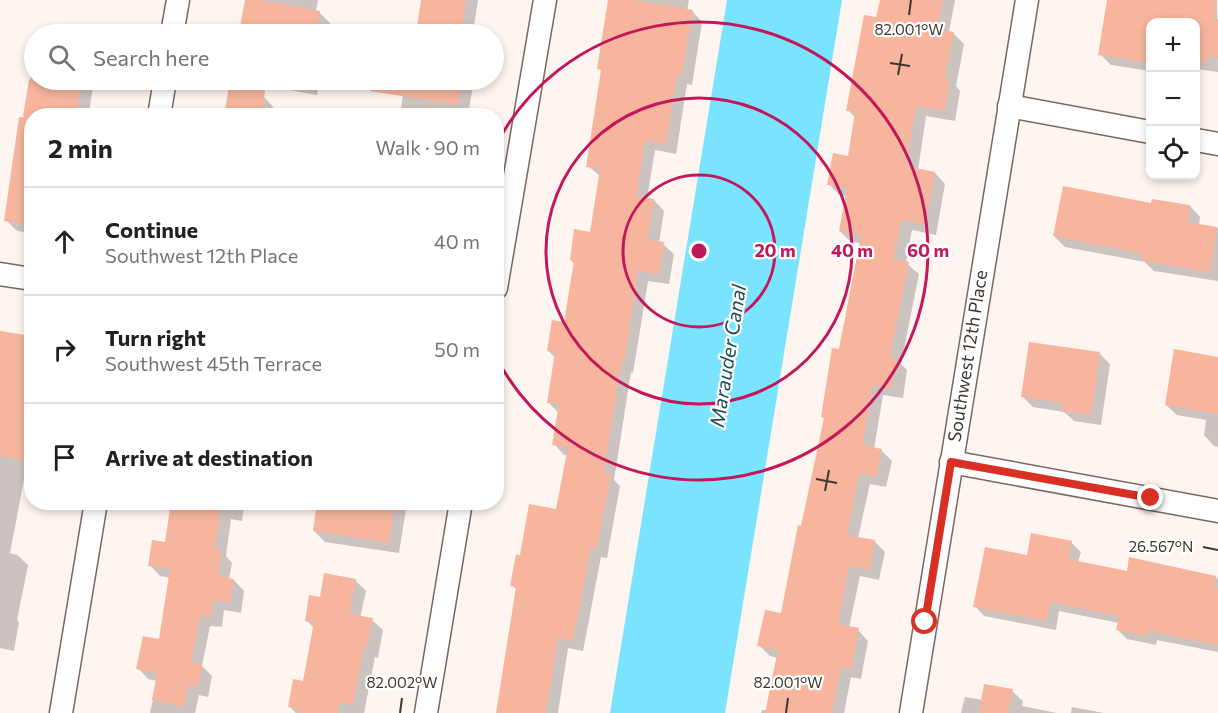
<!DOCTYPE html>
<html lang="en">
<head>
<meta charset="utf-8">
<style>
  :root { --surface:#fff; --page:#f6f6f6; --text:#202124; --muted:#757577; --line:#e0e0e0 }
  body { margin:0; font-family:Commissioner,sans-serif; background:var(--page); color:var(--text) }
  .controls { position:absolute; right:18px; top:18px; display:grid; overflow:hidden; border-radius:12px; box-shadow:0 3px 9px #0003 }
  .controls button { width:54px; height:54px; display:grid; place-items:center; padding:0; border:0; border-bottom:2px solid var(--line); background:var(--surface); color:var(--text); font:30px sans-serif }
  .stop { position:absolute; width:18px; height:18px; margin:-14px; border:4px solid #d93025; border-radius:50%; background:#fff }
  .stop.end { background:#d93025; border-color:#fff; box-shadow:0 2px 6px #0008 }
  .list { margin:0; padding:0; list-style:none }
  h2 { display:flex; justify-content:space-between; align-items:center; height:78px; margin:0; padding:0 24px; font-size:26px }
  h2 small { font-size:20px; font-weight:400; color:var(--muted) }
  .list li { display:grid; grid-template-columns:39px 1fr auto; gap:18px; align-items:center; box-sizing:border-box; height:108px; padding:0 24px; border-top:2px solid var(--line) }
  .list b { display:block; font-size:22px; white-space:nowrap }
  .list p { margin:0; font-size:20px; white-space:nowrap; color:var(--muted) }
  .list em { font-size:20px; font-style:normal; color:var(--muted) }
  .icon { flex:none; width:33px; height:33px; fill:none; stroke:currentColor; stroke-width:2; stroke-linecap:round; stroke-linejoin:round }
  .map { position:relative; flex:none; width:1218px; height:713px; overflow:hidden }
  .search { position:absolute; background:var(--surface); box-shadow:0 3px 9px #0003; left:24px; top:24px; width:480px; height:66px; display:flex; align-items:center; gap:15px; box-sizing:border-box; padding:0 21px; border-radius:33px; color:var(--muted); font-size:22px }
  .panel { position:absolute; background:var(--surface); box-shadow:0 3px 9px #0003; left:24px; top:108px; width:480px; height:402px; border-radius:24px }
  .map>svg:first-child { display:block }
  .water { fill:#7ae4fe }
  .shadow { fill:#0003 }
  .building { fill:#f6b59c }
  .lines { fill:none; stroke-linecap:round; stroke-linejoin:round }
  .minor-casing { stroke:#7b665f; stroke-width:25 }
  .minor { stroke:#fff; stroke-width:22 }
  .route { stroke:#d93025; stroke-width:8 }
  .ticks { fill:none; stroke:#403733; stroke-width:2 }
  .ring { fill:none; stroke:#c2185b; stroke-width:3 }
  .labels { text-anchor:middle; stroke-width:4.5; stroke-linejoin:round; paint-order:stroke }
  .street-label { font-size:18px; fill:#403733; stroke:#fff }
  .water-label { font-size:20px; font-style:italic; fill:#1c4b56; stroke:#fff }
  .ticks-label { font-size:15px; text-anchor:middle; fill:#403733; stroke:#fff; stroke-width:4.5; stroke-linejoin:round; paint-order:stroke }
  .centre { fill:#c2185b; stroke:#fff; stroke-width:3 }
  .ring-label { font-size:18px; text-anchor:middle; font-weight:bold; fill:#c2185b; stroke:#fff; stroke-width:4.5; stroke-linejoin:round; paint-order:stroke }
</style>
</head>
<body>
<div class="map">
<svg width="1218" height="713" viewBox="0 0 1218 713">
  <rect width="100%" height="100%" fill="#fef4f0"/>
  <path class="water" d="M727,0h115l-117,713h-115z"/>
  <g class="shadow">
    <path d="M247,0h71l-2,11 3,1 11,11 -2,11h-78l-8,-7z"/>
    <path d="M422,0h56l-5,34h-61h5z"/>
    <path d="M610,0h79l-2,11h5l10,11 -10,63 -5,-1 -11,70 -21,-4 -8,49 7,1 10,11 -5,32 4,1 11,10 -5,30 -21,-3 -15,92 -2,-1 -17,108 6,6 -13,72 -6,-1 -18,94 -15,-3 -10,65h-61l20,-123 -5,-5 9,-28 36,-46 11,-56h-4l-10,-11 5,-31 -11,-11 8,-44 -8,-7 17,-27 10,-60 -4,-4 21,-26 9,-57 -13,-11 14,-94 -4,-4z"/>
    <path d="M881,0h74l-6,32 4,1 11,11 -8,42 4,5 -5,30 -29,-5 -8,54 17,3 10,11 -9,51 -24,-5 -6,33 13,11 -18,90 6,6 -4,28 -20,-3 -9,54 7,1 11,11 -6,26 -16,-3 -12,54 16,3 11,11 -6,28 -19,-4 -11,52 9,2 10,11 -7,38 -10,-2 -7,36h-83l1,-3h5l11,-52 -8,-2 -11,-11 23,-30 21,-87 58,-285 -10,-1 -11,-11 7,-35 -8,-1 -10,-11 21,-27 6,-39 -8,-8 30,-91z"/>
    <path d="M1108,0h109l1,72 -22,-3v-47h-46v49l-39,-6 -11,-11z"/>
    <path d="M34,57v23h60l-5,32 3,4h-60v117l-15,-2 -11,-11z"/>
    <path d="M260,80h60l-3,15 -50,-9z"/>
    <path d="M405,80h69l-6,35 -12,-2v3h-56z"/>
    <path d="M264,97l10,11 -1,8h-47z"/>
    <path d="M1153,205l37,1 10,11 -1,8 19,3v53l-64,-10 -9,-9 -80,-15 -11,-11z"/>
    <path d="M32,338v132l-6,-1 -16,84 7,2 11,10 -11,55 2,2 -5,29 -14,-3v-297z"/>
    <path d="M1100,354l10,10 -9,61 -27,-4 -10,-9 -31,-5 -11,-11z"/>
    <path d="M1218,358v89l-4,-1 -10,-11 2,-15 -29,-5 -11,-10z"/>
    <path d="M173,502h72l-3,19 -11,-2 -5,37 6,7 -3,16 5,1 10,11 -3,22 -17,-3 -2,17 -12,-1 -8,40 10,10 -4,21 -9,-2 -4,18h-45l7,-32 -9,-2 -10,-11 22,-27 10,-63 -10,-2 -10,-11 16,-21z"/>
    <path d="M319,502h88l-8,51 -74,-11 -11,-11z"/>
    <path d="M1071,542l10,10 -3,10 50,10 88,5 2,2v73l-61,-12 -1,5 -29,-6 -10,-10 2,-6 -60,-12 -3,19 -72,-14 -9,-10 53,-49z"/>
    <path d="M355,580l11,11 -6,27 12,2 11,10 -5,28 -3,-1 -11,56h-68l-7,-7 15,-23 10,-55 -8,-8 15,-21z"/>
    <path d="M1012,691l11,10 -1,5 35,7h-96l4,-16 18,3z"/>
    <path d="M1072,707l32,6h-33z"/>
  </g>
  <g class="building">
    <path d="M245,0h16l59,11 -4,23h-54l1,-3 -23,-4z"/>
    <path d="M421,0h45l-5,34h-45z"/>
    <path d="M608,0h25l60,10 -11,65h-5l-11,69 -21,-3 -8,55 17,3 -6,41 16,2 -5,32 -21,-3 -14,92h-3l-17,110 7,2 -14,73 -6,-1 -18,94 -15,-3 -12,75h-50l20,-126 -6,-1 6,-32 4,1 9,-51 27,5 12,-62 -16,-2 7,-41 -12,-1 8,-51 -8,-1 5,-31 12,2 10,-61 -4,-1 4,-31 16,3 10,-63 -14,-2 15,-97 -4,-1z"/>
    <path d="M880,0h63l-6,29 17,3 -9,46 5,1 -5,32 -29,-5 -10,60 29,6 -10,53 -24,-5 -7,39 15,3 -19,95 7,1 -5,30 -19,-3 -10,60 19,4 -6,28 -17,-3 -12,61 28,5 -6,30 -20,-4 -11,58 21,4 -8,41 -10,-2 -9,46h-67l13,-63 -21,-4 8,-36 16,3 17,-88 3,1 23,-108 -3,-1 11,-69 7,1 22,-114 -22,-4 8,-43 -20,-3 6,-32 15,3 7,-44 -9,-1 18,-96 12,2z"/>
    <path d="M1107,0h110l-3,19h4v39l-10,-2 -1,6 -11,-1v-39h-46l-4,40 -48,-7z"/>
    <path d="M29,80h53l-6,36h-53z"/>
    <path d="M230,80h37l-6,36h-37z"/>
    <path d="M371,80h91l-4,25 -88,-14z"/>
    <path d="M19,117h13v108l-28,-4z"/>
    <path d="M1063,186l88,17 1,-4 38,6 -2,17 29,5 -7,45 -68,-11 1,-7 -90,-18z"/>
    <path d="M0,331l32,5v126l-32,-6z"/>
    <path d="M1029,342l71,10 -9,63 -30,-4 1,-8 -41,-6z"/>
    <path d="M1174,349l44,8v57l-53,-9z"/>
    <path d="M171,502h51l-7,47 7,2 -4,25 16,3 -4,24 -16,-3 -3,17 -11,-1 -9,46 11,2 -4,23 -10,-2 -4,22 -32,-7 5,-27 -21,-4 7,-33 16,3 11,-70 -22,-3 4,-26 13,2z"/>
    <path d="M317,502h78l-6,41 -76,-12z"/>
    <path d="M1031,533l41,8 -4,18 59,12 2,-14 87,19 -2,11 4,1v57l-70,-14 -1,5 -31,-6 3,-14 -69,-14 -4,19 -73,-14 12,-60 42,8z"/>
    <path d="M324,573l32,6 -7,35 24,4 -6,30 -3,-1 -11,58 -13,-3 -2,11h-40l1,-4 -11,-2 5,-28 10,2 11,-59 -9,-1 4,-26 11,2z"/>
    <path d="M984,684l29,5 -5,24h-29z"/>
  </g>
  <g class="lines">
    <defs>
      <g id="minor">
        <path d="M172,34l6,-34"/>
        <path d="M1009,106l141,26"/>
        <path d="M159,116l6,-36"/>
        <path d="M1196,140l22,4"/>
        <path d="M0,274l32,5"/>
        <path d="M496,288l49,-288"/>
        <path d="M951,462l267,49"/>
        <path d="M61,713l35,-211"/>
        <path d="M426,713l35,-211"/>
        <path d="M911,713l116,-713"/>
      </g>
    </defs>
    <use href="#minor" class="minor-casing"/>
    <use href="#minor" class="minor"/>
  </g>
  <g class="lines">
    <path class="route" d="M925,622l26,-160 200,36"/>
  </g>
  <path class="ticks" d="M909,15l2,-15M890,63l20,3M898,75l4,-21M816,479l21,4M825,491l4,-21M1203,547l15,3M400,713l2,-15M786,713l2,-15"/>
  <g class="ring">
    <circle cx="699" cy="251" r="76"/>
    <circle cx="699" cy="251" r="153"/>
    <path d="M497 143A229 229 0 1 1 497 359"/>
  </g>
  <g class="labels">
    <g class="street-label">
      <text transform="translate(968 356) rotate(-81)" y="6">Southwest 12th Place</text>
    </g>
    <g class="water-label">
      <text transform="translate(728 356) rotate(-81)" y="7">Marauder Canal</text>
    </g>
  </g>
  <g class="ticks-label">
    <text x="909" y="35">82.001°W</text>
    <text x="1161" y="552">26.567°N</text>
    <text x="402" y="688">82.002°W</text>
    <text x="788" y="688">82.001°W</text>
  </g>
  <circle cx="699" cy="251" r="9" class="centre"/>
  <g class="ring-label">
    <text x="775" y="257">20 m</text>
    <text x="852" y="257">40 m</text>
    <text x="928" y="257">60 m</text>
  </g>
</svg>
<div class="controls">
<button>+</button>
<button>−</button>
<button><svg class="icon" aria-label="locate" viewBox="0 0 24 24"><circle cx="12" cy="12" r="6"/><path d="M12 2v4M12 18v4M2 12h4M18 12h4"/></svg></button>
</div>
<div class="stop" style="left:925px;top:622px"></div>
<div class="stop end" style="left:1151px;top:498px"></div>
<div class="search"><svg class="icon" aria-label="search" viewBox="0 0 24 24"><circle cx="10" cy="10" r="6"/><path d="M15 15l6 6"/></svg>Search here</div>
<section class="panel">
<h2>2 min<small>Walk · 90 m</small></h2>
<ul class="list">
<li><svg class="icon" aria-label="ahead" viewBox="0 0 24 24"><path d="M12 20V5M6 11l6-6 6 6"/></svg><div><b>Continue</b><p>Southwest 12th Place</p></div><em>40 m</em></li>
<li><svg class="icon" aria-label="right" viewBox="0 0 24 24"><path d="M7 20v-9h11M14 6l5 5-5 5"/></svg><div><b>Turn right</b><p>Southwest 45th Terrace</p></div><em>50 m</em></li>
<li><svg class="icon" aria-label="arrive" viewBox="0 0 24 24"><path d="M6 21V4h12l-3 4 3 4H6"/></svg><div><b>Arrive at destination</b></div></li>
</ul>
</section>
</div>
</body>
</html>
